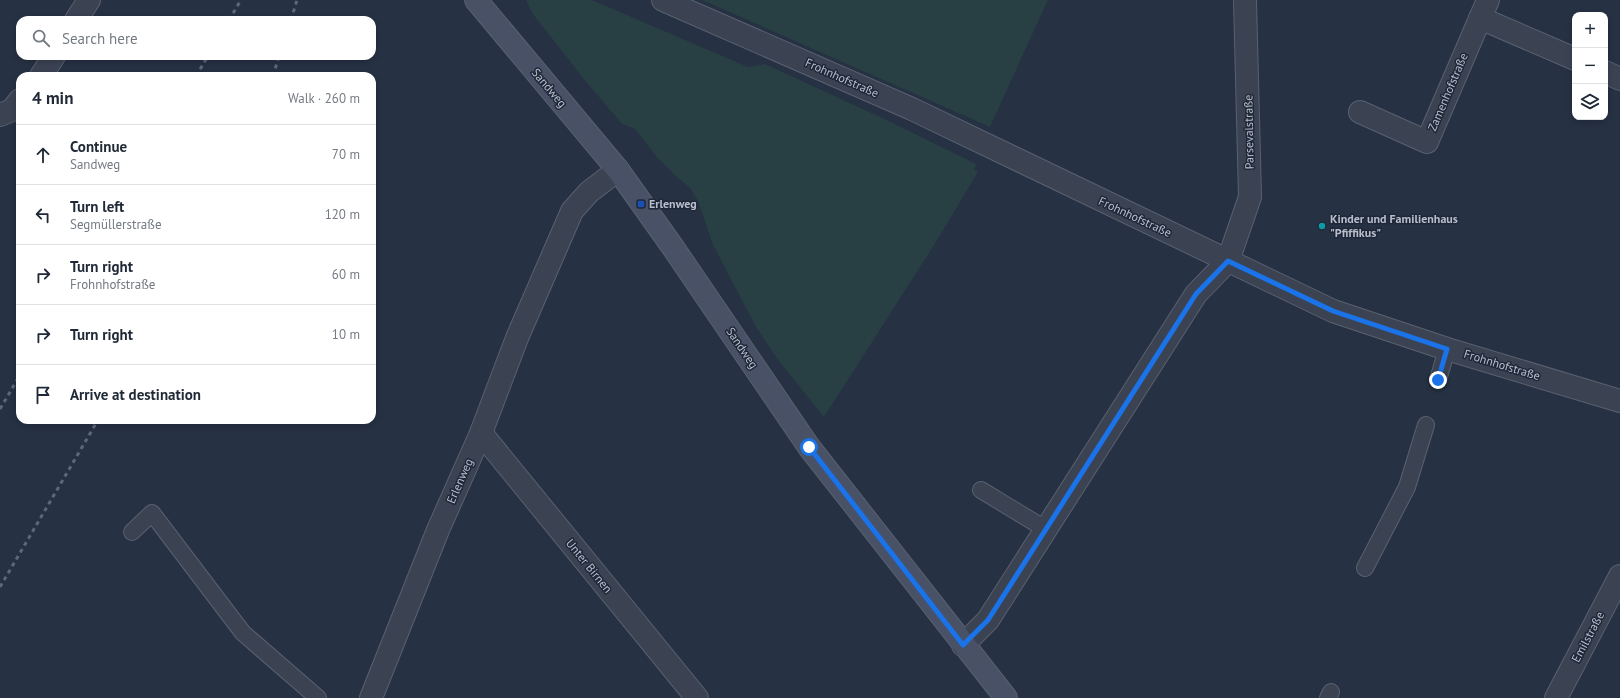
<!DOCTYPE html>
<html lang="en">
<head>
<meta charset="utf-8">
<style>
  :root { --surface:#fff; --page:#f6f6f7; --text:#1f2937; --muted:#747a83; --line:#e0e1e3 }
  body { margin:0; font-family:"PT Sans",sans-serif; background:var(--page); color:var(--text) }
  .controls { position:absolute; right:12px; top:12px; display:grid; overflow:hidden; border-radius:8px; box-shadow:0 2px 6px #0003 }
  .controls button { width:36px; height:36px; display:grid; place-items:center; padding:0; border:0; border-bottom:1px solid var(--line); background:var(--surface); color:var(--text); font:20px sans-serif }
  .stop { position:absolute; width:12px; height:12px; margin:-9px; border:3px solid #1a73e8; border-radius:50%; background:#fff }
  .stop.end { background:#1a73e8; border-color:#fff; box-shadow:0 1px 4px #0008 }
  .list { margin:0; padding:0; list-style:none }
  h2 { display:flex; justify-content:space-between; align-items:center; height:52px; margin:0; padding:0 16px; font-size:17px }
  h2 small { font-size:13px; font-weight:400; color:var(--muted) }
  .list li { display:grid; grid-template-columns:26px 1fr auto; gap:12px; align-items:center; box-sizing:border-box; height:60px; padding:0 16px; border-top:1px solid var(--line) }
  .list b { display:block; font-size:15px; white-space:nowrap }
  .list p { margin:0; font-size:13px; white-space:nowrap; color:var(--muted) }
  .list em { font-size:13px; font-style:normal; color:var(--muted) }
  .icon { flex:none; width:22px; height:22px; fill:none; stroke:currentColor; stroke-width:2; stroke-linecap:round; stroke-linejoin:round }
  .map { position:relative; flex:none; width:1620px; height:698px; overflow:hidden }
  .search { position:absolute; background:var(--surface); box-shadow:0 2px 6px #0003; left:16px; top:16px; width:360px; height:44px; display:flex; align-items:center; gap:10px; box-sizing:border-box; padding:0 14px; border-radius:12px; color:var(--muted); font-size:15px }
  .panel { position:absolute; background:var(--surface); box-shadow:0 2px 6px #0003; left:16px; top:72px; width:360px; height:352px; border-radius:12px }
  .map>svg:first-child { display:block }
  .green { fill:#283f44 }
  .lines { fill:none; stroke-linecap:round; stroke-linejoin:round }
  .lane-casing { stroke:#596170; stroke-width:18 }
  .street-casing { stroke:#596170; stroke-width:24 }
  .secondary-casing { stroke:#596170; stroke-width:24 }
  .lane { stroke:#3b4353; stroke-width:16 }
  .street { stroke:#3b4353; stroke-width:22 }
  .secondary { stroke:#485166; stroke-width:22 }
  .rail { stroke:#5d677a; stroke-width:3; stroke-dasharray:4 4; stroke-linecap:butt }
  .route { stroke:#1a73e8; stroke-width:5 }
  .transit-dot { fill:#1a4fb4; stroke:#1f2838; stroke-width:1.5 }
  .culture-dot { fill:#0f9aa8; stroke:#1f2838; stroke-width:1.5 }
  .labels { text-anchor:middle; stroke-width:3; stroke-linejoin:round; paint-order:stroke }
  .street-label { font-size:12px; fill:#b8becc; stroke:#1f2838 }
  .poi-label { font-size:12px; font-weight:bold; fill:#b8becc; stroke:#1f2838; text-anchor:start }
</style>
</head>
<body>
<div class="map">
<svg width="1620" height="698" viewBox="0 0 1620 698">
  <rect width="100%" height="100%" fill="#263143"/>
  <g class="green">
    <path d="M526,0h66l156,67 17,-3 128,59 83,41 -2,6 4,2 -47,78 -107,167 -46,-57 -22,-33 -43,-82 -15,-44 -8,-13 -13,-11 -21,-21 -21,-27 -13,-5 -39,-46 -51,-65z"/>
    <path d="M702,0h346l-58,127z"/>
  </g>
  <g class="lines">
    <defs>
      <g id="lane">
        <path d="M1438,380l9,-31"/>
        <path d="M981,490l66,40"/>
        <path d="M132,532l20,-19 91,120 75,65"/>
        <path d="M1365,568l42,-81 19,-62"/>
        <path d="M1328,698l3,-6"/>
      </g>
      <g id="street">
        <path d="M663,0l249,109 421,202 114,38 173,52"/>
        <path d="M1480,18l95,41"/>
        <path d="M76,20l13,-20"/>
        <path d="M1605,72l15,7"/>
        <path d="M41,76l13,-20"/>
        <path d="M1360,112l67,30 61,-142"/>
        <path d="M0,115l12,-5 8,-10"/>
        <path d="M481,433l216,265"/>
        <path d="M963,645l25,-25 208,-326 32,-33 22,-64 -5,-197"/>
        <path d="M371,698l67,-168 43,-97 36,-95 55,-127 17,-19 29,-22"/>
        <path d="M1556,698l64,-122"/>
      </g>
      <path id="secondary" d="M476,0l142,170 54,76 137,201 197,251"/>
    </defs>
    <use href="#lane" class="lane-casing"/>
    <use href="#street" class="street-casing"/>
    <use href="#secondary" class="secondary-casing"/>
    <use href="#lane" class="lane"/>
    <use href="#street" class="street"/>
    <use href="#secondary" class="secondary"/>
    <g class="rail">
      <path d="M229,20l12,-20"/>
      <path d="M291,20l6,-20"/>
      <path d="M196,76l12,-20"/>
      <path d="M273,76l6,-20"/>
      <path d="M0,409l20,-34"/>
      <path d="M0,587l98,-167"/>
    </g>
  </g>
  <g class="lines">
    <path class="route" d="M809,447l154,198 25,-25 208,-326 32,-33 105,50 114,38 -9,31"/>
  </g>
  <rect class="transit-dot" x="637" y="200" width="8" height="8" rx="2"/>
  <circle class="culture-dot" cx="1322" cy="226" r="4"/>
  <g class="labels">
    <g class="street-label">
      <text transform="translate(842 78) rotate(24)" y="4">Frohnhofstraße</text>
      <text transform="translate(549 88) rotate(50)" y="4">Sandweg</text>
      <text transform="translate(1448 92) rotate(-67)" y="4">Zamenhofstraße</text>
      <text transform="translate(1249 132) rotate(-91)" y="4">Parsevalstraße</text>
      <text transform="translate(1135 217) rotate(25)" y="4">Frohnhofstraße</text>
      <text transform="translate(742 348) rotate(56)" y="4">Sandweg</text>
      <text transform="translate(1502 365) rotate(17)" y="4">Frohnhofstraße</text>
      <text transform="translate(460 481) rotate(-66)" y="4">Erlenweg</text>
      <text transform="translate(589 566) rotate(51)" y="4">Unter Birnen</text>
      <text transform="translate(1588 637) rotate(-62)" y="4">Emilstraße</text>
    </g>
    <g class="poi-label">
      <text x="649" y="208">Erlenweg</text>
      <text x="1330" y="223">Kinder und Familienhaus<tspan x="1330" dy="14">"Pfiffikus"</tspan></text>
    </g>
  </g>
</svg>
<div class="controls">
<button>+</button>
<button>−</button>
<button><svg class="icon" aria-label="layers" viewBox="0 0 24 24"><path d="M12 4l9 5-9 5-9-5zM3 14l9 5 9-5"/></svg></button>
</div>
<div class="stop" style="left:809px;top:447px"></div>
<div class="stop end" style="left:1438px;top:380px"></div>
<div class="search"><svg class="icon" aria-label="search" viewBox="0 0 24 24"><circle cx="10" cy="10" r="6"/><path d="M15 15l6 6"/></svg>Search here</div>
<section class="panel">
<h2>4 min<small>Walk · 260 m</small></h2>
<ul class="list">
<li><svg class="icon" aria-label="ahead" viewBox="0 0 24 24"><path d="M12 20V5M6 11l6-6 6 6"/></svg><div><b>Continue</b><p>Sandweg</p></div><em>70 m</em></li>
<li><svg class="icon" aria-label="left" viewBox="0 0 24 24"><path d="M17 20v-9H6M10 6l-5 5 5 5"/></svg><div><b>Turn left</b><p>Segmüllerstraße</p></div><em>120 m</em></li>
<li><svg class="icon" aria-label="right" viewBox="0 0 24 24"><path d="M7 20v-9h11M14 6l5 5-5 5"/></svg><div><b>Turn right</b><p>Frohnhofstraße</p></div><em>60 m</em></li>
<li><svg class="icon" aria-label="right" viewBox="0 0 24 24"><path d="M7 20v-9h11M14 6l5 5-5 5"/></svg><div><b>Turn right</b></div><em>10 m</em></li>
<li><svg class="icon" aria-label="arrive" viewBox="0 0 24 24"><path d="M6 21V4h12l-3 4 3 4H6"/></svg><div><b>Arrive at destination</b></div></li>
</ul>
</section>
</div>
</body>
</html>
